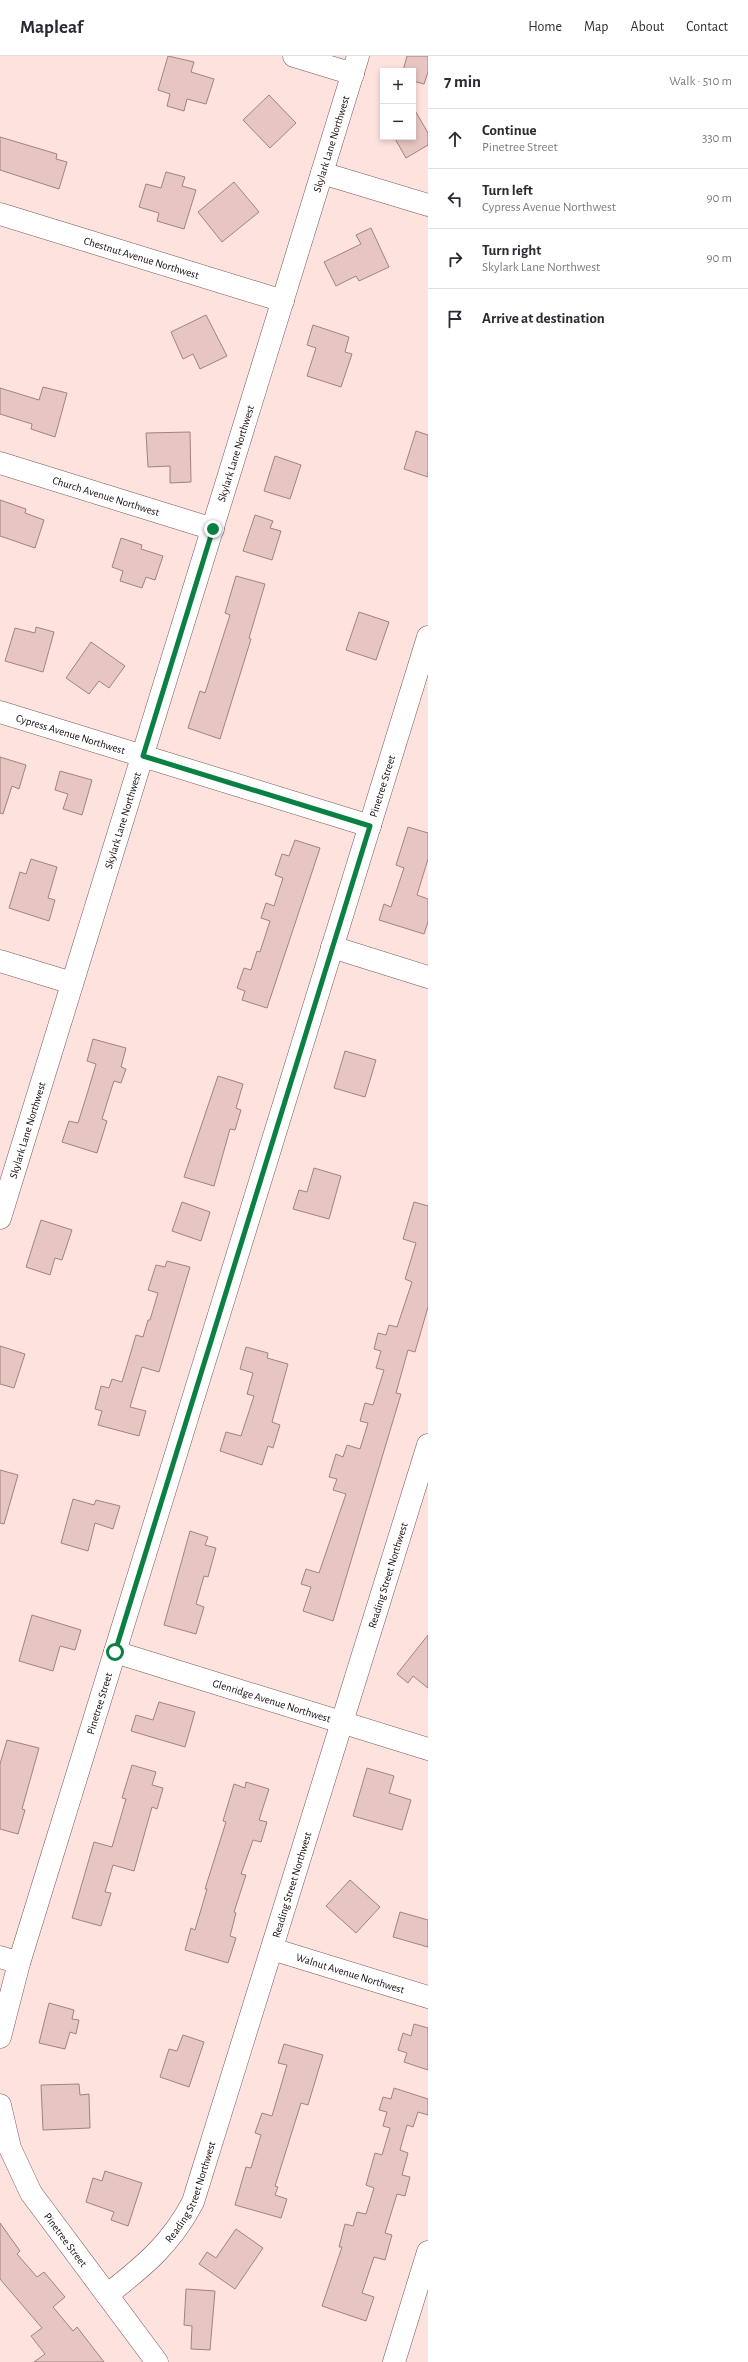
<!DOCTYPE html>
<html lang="en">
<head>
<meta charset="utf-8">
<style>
  :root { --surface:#fff; --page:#f2f2f3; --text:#2b2b33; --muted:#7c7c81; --line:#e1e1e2 }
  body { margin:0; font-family:"Alegreya Sans",sans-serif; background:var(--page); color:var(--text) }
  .controls { position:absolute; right:12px; top:12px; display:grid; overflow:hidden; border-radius:0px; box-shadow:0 2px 6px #0003 }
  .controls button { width:36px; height:36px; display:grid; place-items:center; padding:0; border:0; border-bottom:1px solid var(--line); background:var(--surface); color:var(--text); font:20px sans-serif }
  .stop { position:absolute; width:12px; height:12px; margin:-9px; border:3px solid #0b8043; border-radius:50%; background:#fff }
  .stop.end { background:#0b8043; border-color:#fff; box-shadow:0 1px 4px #0008 }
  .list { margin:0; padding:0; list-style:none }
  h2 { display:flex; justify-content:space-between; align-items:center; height:52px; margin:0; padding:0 16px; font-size:17px }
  h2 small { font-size:13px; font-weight:400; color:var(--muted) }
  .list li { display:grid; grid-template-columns:26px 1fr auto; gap:12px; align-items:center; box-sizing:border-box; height:60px; padding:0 16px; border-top:1px solid var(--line) }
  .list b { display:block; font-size:15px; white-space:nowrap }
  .list p { margin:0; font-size:13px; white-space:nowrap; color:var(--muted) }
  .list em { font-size:13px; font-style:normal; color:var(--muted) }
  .icon { flex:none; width:22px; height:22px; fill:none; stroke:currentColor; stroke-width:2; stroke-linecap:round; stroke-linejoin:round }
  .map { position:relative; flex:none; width:428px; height:2306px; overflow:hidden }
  header { display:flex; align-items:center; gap:24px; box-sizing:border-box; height:56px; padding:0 20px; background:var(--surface); border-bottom:1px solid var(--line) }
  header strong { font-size:19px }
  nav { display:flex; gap:22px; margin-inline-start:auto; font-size:14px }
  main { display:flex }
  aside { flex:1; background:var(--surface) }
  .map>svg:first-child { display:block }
  .building { fill:#e7c5c1; stroke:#a2827f }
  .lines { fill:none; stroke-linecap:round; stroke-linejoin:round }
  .minor-casing { stroke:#755855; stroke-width:23 }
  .minor { stroke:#fff; stroke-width:22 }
  .route { stroke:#0b8043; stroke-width:5 }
  .labels { text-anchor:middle; stroke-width:3; stroke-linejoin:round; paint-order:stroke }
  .street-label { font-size:11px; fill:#150a09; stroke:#fcf4f4 }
</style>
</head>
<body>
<header>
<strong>Mapleaf</strong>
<nav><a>Home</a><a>Map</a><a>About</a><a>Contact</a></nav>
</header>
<main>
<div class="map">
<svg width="428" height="2306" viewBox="0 0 428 2306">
  <rect width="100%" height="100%" fill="#fee2de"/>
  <g class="building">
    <path d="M168,0l26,6 -3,10 23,7 -8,25 -19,-5 -3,12 -17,-5 3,-12 -12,-4z"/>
    <path d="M407,0h21v16l-4,12 -11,-3v-10h-10z"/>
    <path d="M269,39l27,28 -26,25 -27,-28z"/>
    <path d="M413,51l15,26v12l-22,13 -12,-21h19z"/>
    <path d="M0,81l57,17 -1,5 11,3 -8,27 -59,-19z"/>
    <path d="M166,116l19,5 -3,9 14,4 -12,39 -27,-8 2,-8 -20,-6 7,-23 15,4z"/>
    <path d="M234,126l25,30 -37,30 -24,-30z"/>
    <path d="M371,172l18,39 -30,14 -3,-5 -20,10 -12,-24 37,-18 -5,-9z"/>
    <path d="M206,259l21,41 -27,13 -7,-15 -10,5 -12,-27z"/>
    <path d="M313,269l36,12 -4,15 7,2 -11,33 -34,-11 9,-28 -9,-3z"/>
    <path d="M43,331l24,6 -12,44 -24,-8 1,-5 -32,-10v-26l39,12z"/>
    <path d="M416,375l12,4v42l-24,-8z"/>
    <path d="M190,376l1,50 -21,1v-17l-22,1 -2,-34z"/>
    <path d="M275,400l26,9 -11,34 -26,-8z"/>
    <path d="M0,444l26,9 -1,4 19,7 -9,28 -35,-12z"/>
    <path d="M255,459l18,6 -3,7 11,3 -9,29 -29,-9z"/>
    <path d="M121,482l21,7 -1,4 22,7 -8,24 -9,-3 -4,11 -22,-7 3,-10 -11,-4z"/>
    <path d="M236,520l29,8 -16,54 2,1 -31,100 -32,-11 12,-37 5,2 25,-78 -5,-2z"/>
    <path d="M359,556l30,10 -13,38 -30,-10z"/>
    <path d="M36,571l18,5 -11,40 -38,-11 10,-33 20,5z"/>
    <path d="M91,586l34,24 -16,22 -10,-7 -10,13 -23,-16z"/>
    <path d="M0,701l26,8 -7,24 -7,-3 -9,28 -3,-1z"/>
    <path d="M60,715l32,9 -10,35 -19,-6 5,-15 -13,-4z"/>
    <path d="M408,771l20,6v26l-11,36 11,4v23l-4,12 -45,-14 5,-16 7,3 13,-39 -8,-3z"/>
    <path d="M295,784l25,8 -53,160 -25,-8 3,-9 -8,-3 7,-20 7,2 6,-19 3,1 10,-31 -9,-3 5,-15 8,3 9,-28 -8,-3 7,-21 7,2z"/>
    <path d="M31,803l26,8 -9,31 7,2 -6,21 -40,-13 11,-36 6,2z"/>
    <path d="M93,983l33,9 -5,19 5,2 -5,14 -7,-2 -3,9 -9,29 5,2 -10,32 -35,-11 7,-21 9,2 10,-32 8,-27 -9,-3z"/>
    <path d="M345,995l31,9 -11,37 -31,-9z"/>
    <path d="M218,1020l25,8 -7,24 5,2 -6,20 -5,-1 -16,57 -30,-9z"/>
    <path d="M314,1112l27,8 -12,43 -36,-10 6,-19 8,2z"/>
    <path d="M182,1146l28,10 -9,29 -29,-10z"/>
    <path d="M414,1146l14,4v101l-13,45 -7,-2 -12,43 5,1 -68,227 -30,-10 8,-24 -10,-3 5,-15 13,4 27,-79 -13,-4 4,-11 -8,-2 7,-23 7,3 4,-12 13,4 8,-26 -8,-2 5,-18 8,2 11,-35 -8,-2 5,-17 -7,-2 4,-16 8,2 3,-10 8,2 15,-45 -7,-3 11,-36 -13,-4z"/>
    <path d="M41,1164l31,10 -10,30 -7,-2 -5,17 -24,-8z"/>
    <path d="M167,1205l23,6 -31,105 -17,-5 -12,40 16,4 -7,25 -41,-11 4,-14 -7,-2 6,-23 8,2 3,-9 10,3 14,-47 7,2 5,-17h2l8,-27 -10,-3 8,-25 9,2z"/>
    <path d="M0,1290l25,8 -11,34 -14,-4z"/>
    <path d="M246,1291l22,6 -1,5 21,6 -16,58 8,3 -7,23 -5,-2 -6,19 -42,-14 6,-19 15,4 13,-40 -7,-2 6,-21 -13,-4z"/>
    <path d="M0,1414l18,5 -14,49 -4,-1z"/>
    <path d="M73,1443l21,6 2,-5 24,6 -7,23 -18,-6 -7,28 -27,-8z"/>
    <path d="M190,1475l18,6 -3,8 11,3 -8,29 -4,-1 -8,28 8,3 -8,27 -32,-9z"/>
    <path d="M32,1559l49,15 -6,20 -15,-4 -7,25 -34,-10z"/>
    <path d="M428,1579v53l-15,-12 -5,7 -11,-9z"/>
    <path d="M159,1646l36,10 -10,35 -54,-16 5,-16 17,5z"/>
    <path d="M7,1684l32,8 -17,61 3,1 -7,24 -18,-5v-65z"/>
    <path d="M132,1709l24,7 -4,13 11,3 -6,21 -5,-2 -18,64 -21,-6 -8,27 6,1 -10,33 -29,-8 22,-76 18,5 14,-48 -4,-1z"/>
    <path d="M367,1712l27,8 -5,17 22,7 -9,30 -49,-14z"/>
    <path d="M246,1726l23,7 -10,31 8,2 -6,20 -8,-2 -12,34 5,1 -12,37 2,1 -6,23 6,2 -8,25 -43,-13 6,-22 4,2 12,-41h-2l21,-67 -3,-1 11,-37 11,4z"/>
    <path d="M350,1824l30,27 -24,26 -30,-27z"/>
    <path d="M400,1856l28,8v27l-35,-10z"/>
    <path d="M49,1947l25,7 -2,9 7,1 -3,14 -6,-2 -5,17 -26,-6z"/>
    <path d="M414,1968l14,4v42l-24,-8 3,-9 -9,-3 5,-17 8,3z"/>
    <path d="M183,1979l21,7 -15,45 -29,-10 9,-28 8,2z"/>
    <path d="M284,1988l39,11 -15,50 -7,-2 -26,83 3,1 -3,8 12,4 -6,19 -46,-13 11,-38 5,1 10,-33 -6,-2 7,-20 10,3 15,-51 -9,-2z"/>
    <path d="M79,2028l1,11 9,-1 1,34 -47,2 -2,-45z"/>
    <path d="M394,2032l34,11v16l-10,-3 -5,15 -6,-2 -7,25 8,3 -6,22 8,2 -5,19 -8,-2 -12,39 7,2 -7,25 -11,-3 -12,36 12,4 -8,24 -44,-15 20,-59h-3l6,-23 8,2 4,-14 9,2 8,-26 -8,-3 9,-32 7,2 8,-27 -7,-2 4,-14 -8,-2 4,-13 8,2z"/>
    <path d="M105,2115l37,12 -14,43 -17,-6 3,-8 -28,-10 7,-24 9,3z"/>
    <path d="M0,2167l20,28 -3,3 20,23 7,-5 21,25 -12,10 20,24 4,-4 27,35h-70l11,-8 -14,-18 11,-8 -42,-49z"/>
    <path d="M236,2173l27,19 -28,41 -36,-25 8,-12 9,6z"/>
    <path d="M186,2233l29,2 -5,59 -19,-1 1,-23 -8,-1z"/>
  </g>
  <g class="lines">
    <defs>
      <g id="minor">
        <path d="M294,0l59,18"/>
        <path d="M322,117l106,32"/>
        <path id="s1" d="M0,158l283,87"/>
        <path id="s2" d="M0,407l213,66"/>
        <path id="s3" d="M0,656l370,114"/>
        <path d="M332,891l96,30"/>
        <path d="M0,905l72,22"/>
        <path id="s4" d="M0,1162l358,-1162"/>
        <path id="s5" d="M115,1596l313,97"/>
        <path id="s6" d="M272,1893l156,48"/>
        <path d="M0,1901l19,6"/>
        <path id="s7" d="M0,1981l19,-74 409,-1326"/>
        <path id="s8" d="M0,2049l10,43 21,45 126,169"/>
        <path id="s9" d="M107,2239c37,-29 64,-51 86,-93l235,-757"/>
        <path d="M394,2306l34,-110"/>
      </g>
    </defs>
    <use href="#minor" class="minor-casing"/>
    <use href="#minor" class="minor"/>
  </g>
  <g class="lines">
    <path class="route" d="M115,1596l255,-826 -227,-70 70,-227"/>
  </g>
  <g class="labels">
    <g class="street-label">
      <text dy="4" stroke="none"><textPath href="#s4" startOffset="1124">Skylark Lane Northwest</textPath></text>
      <text dy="4" stroke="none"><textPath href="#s1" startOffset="148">Chestnut Avenue Northwest</textPath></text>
      <text dy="4" stroke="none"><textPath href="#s4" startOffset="800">Skylark Lane Northwest</textPath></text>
      <text dy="4" stroke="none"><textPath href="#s2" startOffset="111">Church Avenue Northwest</textPath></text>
      <text dy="4" stroke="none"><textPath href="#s3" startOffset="74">Cypress Avenue Northwest</textPath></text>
      <text dy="4" stroke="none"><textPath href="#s7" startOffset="1308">Pinetree Street</textPath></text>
      <text dy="4" stroke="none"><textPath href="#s4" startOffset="416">Skylark Lane Northwest</textPath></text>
      <text dy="4" stroke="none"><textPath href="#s4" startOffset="92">Skylark Lane Northwest</textPath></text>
      <text dy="4" stroke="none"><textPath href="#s9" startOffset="784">Reading Street Northwest</textPath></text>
      <text dy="4" stroke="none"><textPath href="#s5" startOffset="164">Glenridge Avenue Northwest</textPath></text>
      <text dy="4" stroke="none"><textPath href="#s7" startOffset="348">Pinetree Street</textPath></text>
      <text dy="4" stroke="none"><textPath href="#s9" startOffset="460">Reading Street Northwest</textPath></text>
      <text dy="4" stroke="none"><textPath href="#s6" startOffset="82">Walnut Avenue Northwest</textPath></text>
      <text dy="4" stroke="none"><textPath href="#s9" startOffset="136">Reading Street Northwest</textPath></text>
      <text dy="4" stroke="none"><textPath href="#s8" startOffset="152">Pinetree Street</textPath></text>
    </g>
  </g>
</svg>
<div class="controls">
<button>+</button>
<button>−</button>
</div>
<div class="stop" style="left:115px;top:1596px"></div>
<div class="stop end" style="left:213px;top:473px"></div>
</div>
<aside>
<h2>7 min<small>Walk · 510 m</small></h2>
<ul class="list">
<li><svg class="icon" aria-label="ahead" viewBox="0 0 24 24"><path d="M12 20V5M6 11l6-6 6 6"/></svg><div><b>Continue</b><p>Pinetree Street</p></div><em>330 m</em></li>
<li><svg class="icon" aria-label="left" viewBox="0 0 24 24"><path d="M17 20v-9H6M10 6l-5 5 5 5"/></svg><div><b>Turn left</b><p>Cypress Avenue Northwest</p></div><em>90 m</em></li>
<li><svg class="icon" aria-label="right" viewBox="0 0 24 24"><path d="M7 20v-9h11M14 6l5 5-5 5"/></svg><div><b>Turn right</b><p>Skylark Lane Northwest</p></div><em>90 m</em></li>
<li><svg class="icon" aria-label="arrive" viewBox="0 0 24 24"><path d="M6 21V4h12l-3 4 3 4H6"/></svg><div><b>Arrive at destination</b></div></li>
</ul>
</aside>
</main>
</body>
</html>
